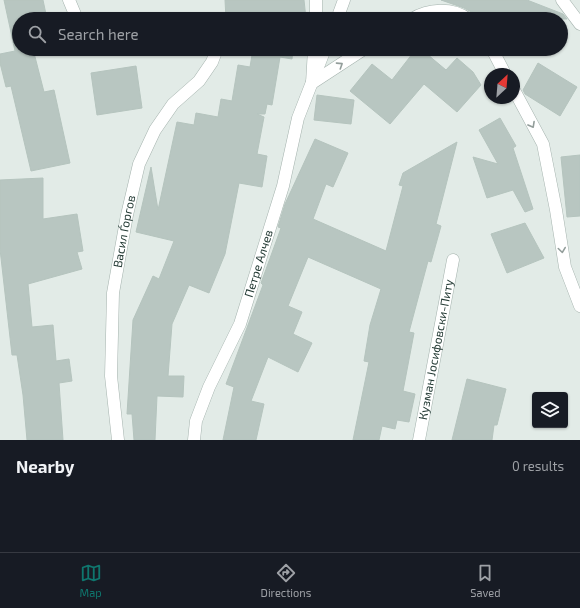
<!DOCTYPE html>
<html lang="en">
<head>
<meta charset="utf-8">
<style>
  :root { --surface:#171b24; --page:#242831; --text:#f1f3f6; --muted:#9ea1a6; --line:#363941; --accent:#0f766e }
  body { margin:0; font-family:"Exo 2",sans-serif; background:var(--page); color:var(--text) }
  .controls { position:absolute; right:12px; bottom:12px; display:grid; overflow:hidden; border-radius:4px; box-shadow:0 1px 3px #0004 }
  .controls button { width:36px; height:36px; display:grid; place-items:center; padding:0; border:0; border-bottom:1px solid var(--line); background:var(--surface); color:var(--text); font:20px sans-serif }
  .compass { position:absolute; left:484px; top:68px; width:36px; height:36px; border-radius:50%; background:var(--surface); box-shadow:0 1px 3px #0004; rotate:26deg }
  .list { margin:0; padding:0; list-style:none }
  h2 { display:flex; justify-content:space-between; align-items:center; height:52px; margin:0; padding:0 16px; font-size:17px }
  h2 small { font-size:13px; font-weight:400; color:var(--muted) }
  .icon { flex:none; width:22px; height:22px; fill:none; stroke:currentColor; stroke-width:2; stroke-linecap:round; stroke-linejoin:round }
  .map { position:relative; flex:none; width:580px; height:440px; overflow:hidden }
  .search { position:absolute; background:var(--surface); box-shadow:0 1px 3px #0004; left:12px; right:12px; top:12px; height:44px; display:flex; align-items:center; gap:10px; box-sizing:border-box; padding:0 14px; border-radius:22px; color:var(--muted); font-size:15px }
  .sheet { height:112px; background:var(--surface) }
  nav { display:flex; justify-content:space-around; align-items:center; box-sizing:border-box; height:56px; border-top:1px solid var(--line); background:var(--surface); font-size:11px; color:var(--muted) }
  nav a { display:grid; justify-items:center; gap:2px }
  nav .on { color:var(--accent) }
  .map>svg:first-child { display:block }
  .building { fill:#b8c6c1; stroke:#b5c4be }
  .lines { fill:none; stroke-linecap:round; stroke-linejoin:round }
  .minor-casing { stroke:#a5b3ae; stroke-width:13 }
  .minor { stroke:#fff; stroke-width:12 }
  .oneway { stroke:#929d9a }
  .labels { text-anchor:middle; stroke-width:3.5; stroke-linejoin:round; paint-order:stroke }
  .street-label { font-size:12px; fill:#243b35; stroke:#f3f8f5 }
</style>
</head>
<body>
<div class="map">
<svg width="580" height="440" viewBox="0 0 580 440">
  <rect width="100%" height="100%" fill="#e2ebe7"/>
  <g class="building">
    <path d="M4,0h39l4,19h-28v30h14l11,43 10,-2 16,73 -39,8 -20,-85 -5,1 -6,-24v-9l15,-3z"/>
    <path d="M225,0h79l2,19h-80z"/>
    <path d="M441,0h86l36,14 4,5h-82l-21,-11z"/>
    <path d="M253,49h40l-1,10 -12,-2 -8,48 -5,-1 -2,10h-8l7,3 -7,37 10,2 -5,31 -23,-4 -14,71 -16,39 -20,-8 -17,39 -4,52h16l-1,21 -26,-1 -2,44h-21l-2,-26h-5l6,-94 20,-44 6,3 15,-38 -38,-9 15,-65 7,43 19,-88 17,3 2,-12 22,4 3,-18 11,2 6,-36 12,2z"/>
    <path d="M416,49h5l25,21 11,-12 16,14 8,13 -24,27 -33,-28 -34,40 -40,-33 22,-27 20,16z"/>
    <path d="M538,63l39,24 -17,29 -35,-22 -2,-4z"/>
    <path d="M136,66l6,42 -45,7 -6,-42z"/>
    <path d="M317,95l37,5 -3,24 -37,-4z"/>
    <path d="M500,118l16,28 -3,2 20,61 -8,3 -12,-22 -26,8 -14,-41 25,7 -19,-34z"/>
    <path d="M315,139l33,14 -15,34 -7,-3 -13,35 73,32 17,-65 -4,-1 4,-12 54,-31 -21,82 5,2 -10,36 -3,-1 -19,71 5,1 -11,58 12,3 -6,28 -12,-2 -2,9 -13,-3 -3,14h-26l16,-78 -5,-1 6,-36 11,-36 -73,-32 -20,49 14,6 -9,22 19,9 -14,29 -30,-15 -17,44 13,3 -8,36h-33l11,-53 -8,-3 37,-99 -2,-2 20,-55 -3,-1 7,-23z"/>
    <path d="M580,155v61l-13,1 -6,-60z"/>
    <path d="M43,178v41l34,-5 6,37 -6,1 5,17 -54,15 4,43 21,-2 3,36 13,-2 3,22 -13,2 4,57h-36l-4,-45 -6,-40h-5l-12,-106v-69z"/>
    <path d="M525,223l19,35 -37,15 -16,-39z"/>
    <path d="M467,379l39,10 -9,36h-3l-2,15h-40z"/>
  </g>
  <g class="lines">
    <defs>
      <g id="minor">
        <path d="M69,0l8,19"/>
        <path d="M562,0l18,24"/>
        <path d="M316,19v-19"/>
        <path d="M337,19l7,-19"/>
        <path d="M412,19c16,-10 40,-12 56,0"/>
        <path d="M314,49l-2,34 52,-34"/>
        <path d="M492,49l13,25"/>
        <path d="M514,90l29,54 13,66 9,57 15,39"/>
        <path id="s1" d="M118,440l-7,-64 2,-83 14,-78 12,-51 16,-34 18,-26 26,-23 13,-19 5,-13"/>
        <path id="s2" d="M194,440l2,-19 13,-34 31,-63 43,-138 15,-68 27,-69"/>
        <path id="s3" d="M419,440l34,-180"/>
      </g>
    </defs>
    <use href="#minor" class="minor-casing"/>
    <use href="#minor" class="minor"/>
  </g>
  <defs><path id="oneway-chevron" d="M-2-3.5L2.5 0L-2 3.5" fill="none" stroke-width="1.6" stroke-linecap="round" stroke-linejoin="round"/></defs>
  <g class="oneway">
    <use href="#oneway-chevron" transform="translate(340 65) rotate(-33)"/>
    <use href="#oneway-chevron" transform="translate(532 125) rotate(61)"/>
    <use href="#oneway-chevron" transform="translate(562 250) rotate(82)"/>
  </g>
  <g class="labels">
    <g class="street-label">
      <text dy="4" stroke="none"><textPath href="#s1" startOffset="210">Васил Ѓоргов</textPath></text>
      <text dy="4" stroke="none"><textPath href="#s2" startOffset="189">Петре Алчев</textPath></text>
      <text dy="4" stroke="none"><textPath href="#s3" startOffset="92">Кузман Јосифовски-Питу</textPath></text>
    </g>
  </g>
</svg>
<div class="controls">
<button><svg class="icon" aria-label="layers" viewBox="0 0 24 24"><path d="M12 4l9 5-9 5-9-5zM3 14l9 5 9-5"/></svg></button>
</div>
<svg class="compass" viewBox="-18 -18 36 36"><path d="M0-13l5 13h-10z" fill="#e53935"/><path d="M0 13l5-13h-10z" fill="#9ea1a6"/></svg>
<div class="search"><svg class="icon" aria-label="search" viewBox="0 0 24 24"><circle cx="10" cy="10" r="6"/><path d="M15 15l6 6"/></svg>Search here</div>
</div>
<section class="sheet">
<h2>Nearby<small>0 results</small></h2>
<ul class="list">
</ul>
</section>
<nav>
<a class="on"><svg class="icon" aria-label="map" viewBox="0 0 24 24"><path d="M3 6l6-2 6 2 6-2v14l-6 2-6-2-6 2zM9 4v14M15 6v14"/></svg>Map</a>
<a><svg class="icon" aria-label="directions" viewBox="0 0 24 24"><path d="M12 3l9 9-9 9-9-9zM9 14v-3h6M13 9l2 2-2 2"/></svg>Directions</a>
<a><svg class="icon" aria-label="saved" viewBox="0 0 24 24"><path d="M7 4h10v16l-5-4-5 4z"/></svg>Saved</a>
</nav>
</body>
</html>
